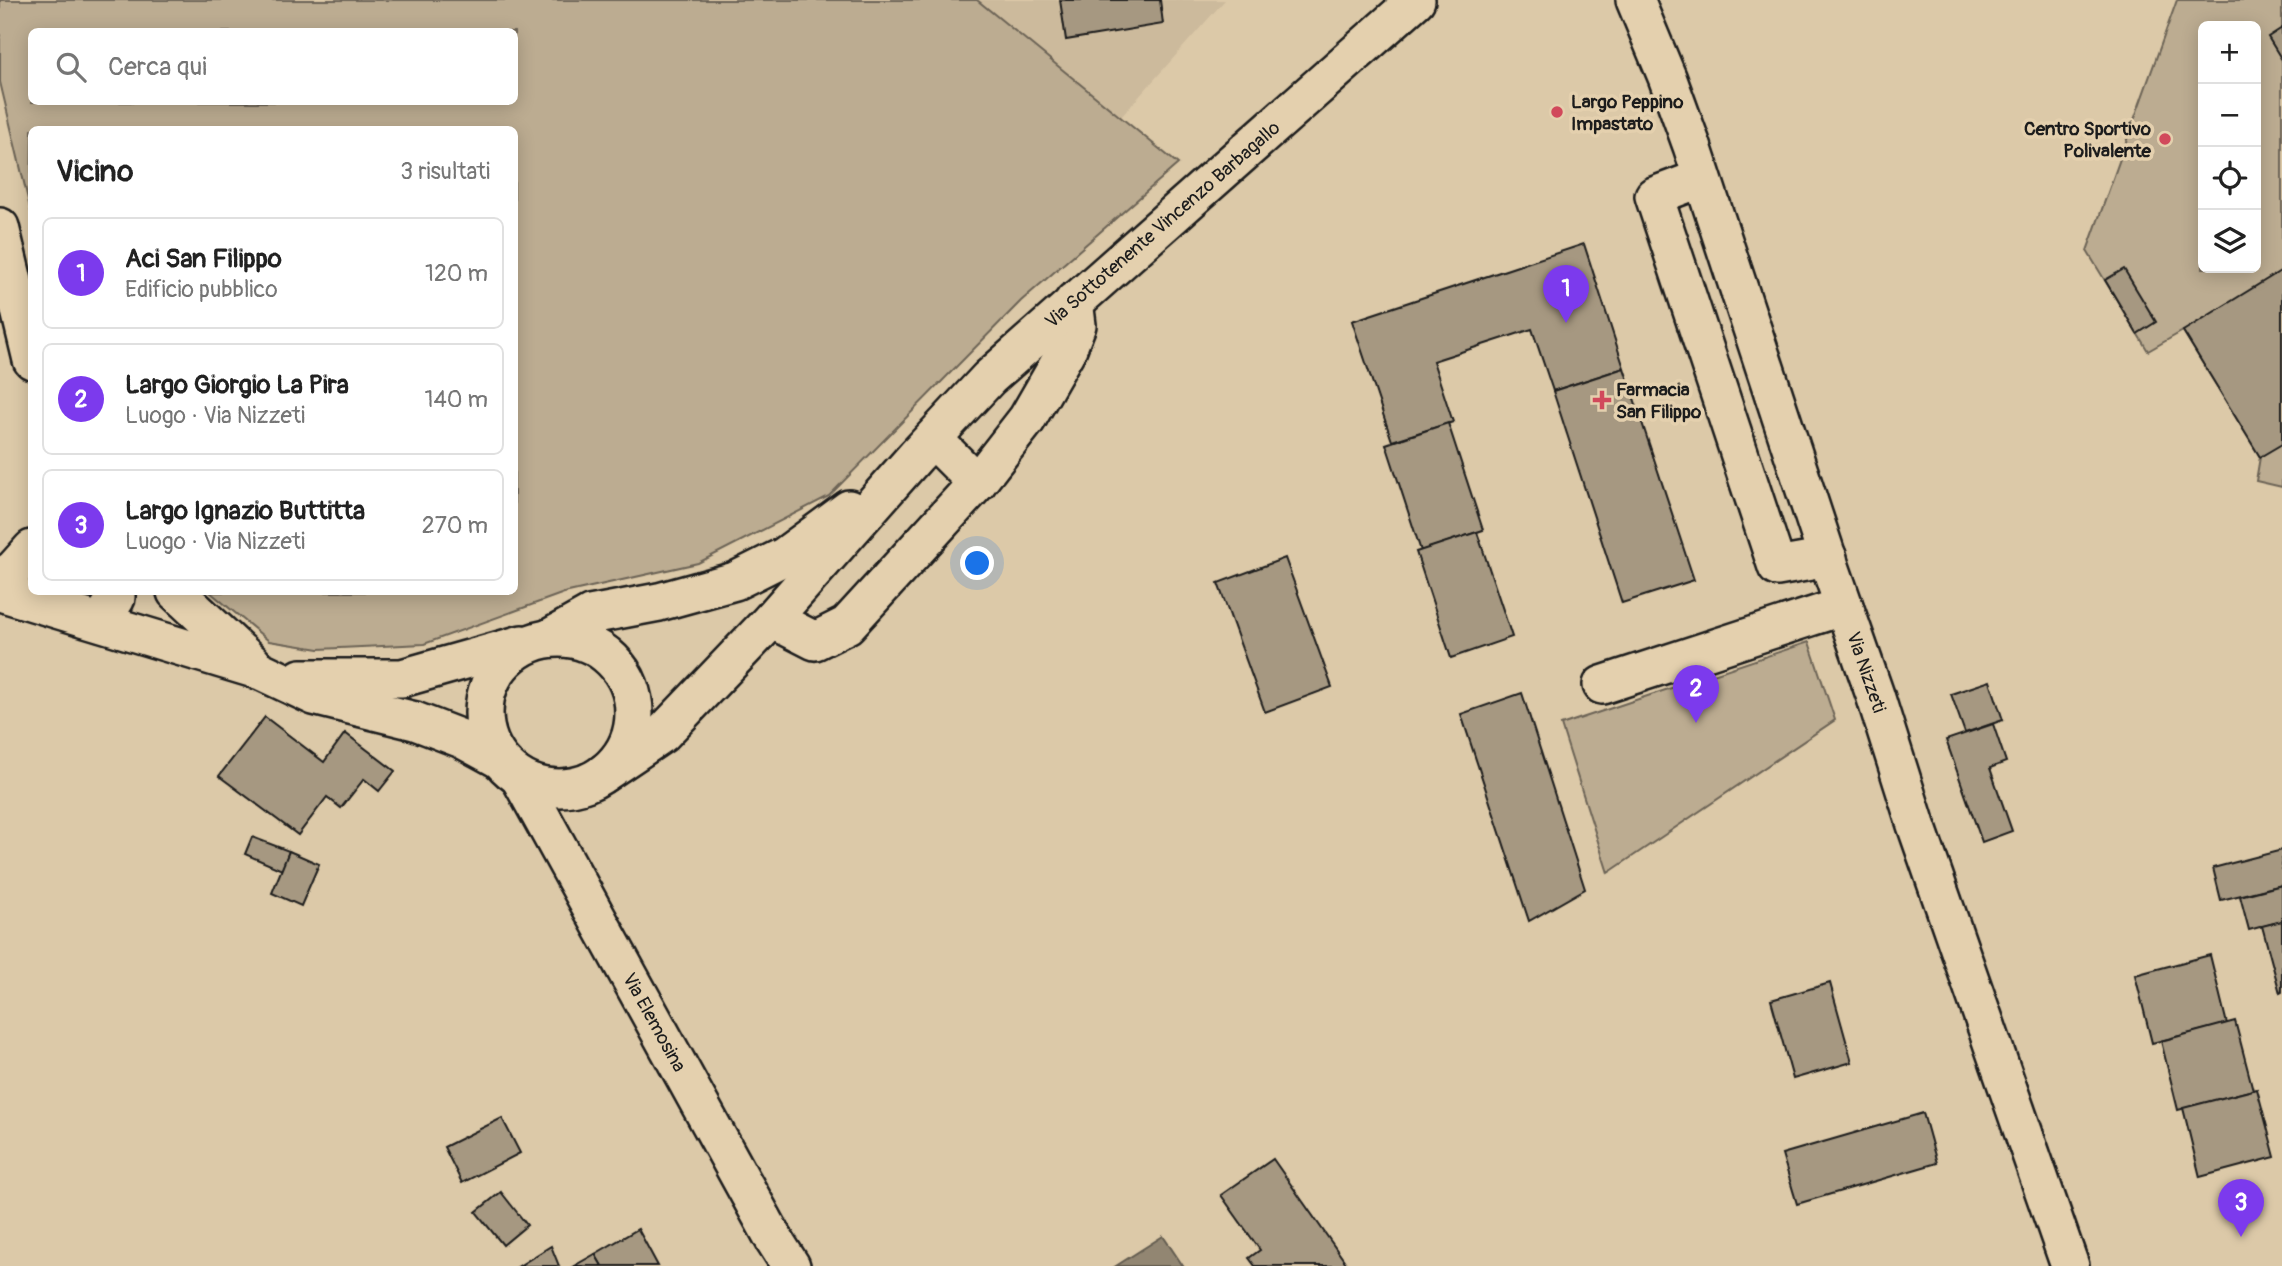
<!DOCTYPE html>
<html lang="it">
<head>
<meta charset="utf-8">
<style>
  :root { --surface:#fff; --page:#f6f6f6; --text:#222; --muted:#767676; --line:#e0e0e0; --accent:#7c3aed }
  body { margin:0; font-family:Pangolin,sans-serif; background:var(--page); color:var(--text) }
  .controls { position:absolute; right:21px; top:21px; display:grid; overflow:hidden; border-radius:10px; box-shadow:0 4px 18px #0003 }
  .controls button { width:63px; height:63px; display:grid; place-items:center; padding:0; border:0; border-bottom:2px solid var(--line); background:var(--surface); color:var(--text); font:35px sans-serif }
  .you { position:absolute; left:978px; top:564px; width:24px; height:24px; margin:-18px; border:5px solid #fff; border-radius:50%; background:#1a73e8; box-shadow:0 0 0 10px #1a73e833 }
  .badge { display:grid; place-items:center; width:46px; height:46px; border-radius:50%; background:var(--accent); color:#fff; font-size:23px; font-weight:700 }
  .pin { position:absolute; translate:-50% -58px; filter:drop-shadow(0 2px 4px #0008) }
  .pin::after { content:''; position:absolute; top:37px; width:24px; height:21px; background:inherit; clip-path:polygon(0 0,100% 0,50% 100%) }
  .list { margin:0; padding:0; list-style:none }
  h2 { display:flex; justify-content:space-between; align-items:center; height:91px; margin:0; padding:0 28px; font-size:30px }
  h2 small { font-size:23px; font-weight:400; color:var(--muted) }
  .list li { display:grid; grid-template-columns:46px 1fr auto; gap:21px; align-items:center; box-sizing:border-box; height:112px; margin:0 14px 14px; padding:0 14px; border:2px solid var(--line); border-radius:10px }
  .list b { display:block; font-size:26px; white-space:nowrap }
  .list p { margin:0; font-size:23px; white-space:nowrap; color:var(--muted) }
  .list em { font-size:23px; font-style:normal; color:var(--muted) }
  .icon { flex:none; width:38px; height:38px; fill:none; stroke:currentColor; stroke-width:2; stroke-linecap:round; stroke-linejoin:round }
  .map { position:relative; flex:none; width:2282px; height:1266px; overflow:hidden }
  .search { position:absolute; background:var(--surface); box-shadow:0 4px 18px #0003; left:28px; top:28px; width:490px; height:77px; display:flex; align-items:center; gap:18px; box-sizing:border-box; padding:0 24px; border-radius:10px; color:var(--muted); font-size:26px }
  .panel { position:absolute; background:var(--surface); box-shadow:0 4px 18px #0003; left:28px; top:126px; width:490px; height:469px; border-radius:10px }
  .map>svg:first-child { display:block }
  .built { fill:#ccba9c }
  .green { fill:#bcac91; stroke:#6c6456; stroke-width:2; fill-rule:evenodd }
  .water { fill:#928672; stroke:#635c50; stroke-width:2 }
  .building { fill:#a69881; stroke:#1c1c1c; stroke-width:2 }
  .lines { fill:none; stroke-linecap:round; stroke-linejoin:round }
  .minor-casing { stroke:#1c1c1c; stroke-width:42 }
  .minor { stroke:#e4d0ae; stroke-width:37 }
  .poi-dot { fill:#d1495b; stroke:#e4d0ae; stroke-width:2.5 }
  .labels { text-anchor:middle; stroke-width:7; stroke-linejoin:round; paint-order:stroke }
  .poi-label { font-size:19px; font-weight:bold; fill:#1c1c1c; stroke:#e4d0ae; text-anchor:start }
  .street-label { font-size:19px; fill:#1c1c1c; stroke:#e4d0ae }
</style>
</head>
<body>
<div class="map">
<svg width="2282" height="1266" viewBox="0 0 2282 1266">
  <rect width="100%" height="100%" fill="#dcc9a8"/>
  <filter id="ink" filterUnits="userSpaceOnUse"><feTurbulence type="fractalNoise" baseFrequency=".0143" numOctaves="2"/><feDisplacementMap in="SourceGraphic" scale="14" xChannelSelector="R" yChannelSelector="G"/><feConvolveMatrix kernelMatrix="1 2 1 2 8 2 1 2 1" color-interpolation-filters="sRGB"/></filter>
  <g filter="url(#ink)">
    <path class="built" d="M977,0h248l-104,117z"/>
    <g class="green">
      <path d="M0,0h977l201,164 -157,137 -192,195 -131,67 -134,30 -140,51 -105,5 -50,-8 -59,-49h304v-462h-482l-1,82 -31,-130zM32,32h482v70h-482z"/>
      <path d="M2177,0h105v487l-26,-6 4,-24 -77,-126 -35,20 -61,-100zM2203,26h53v242h-53z"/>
      <path d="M1809,642l26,78 -227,153 -47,-148z"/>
    </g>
    <path class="water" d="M1163,1236l20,30h-67z"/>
    <g class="building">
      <path d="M1060,0h100l3,24 -97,16z"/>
      <path d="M2282,28v32l-14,-23z"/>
      <path d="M1584,244l40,124 -71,23 -21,-62 -99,32 20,61 -61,19 -40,-120z"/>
      <path d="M2124,269l32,53 -19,12 -32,-54z"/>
      <path d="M2282,270v174l-22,13 -77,-126z"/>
      <path d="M1624,368l70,212 -72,23 -69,-212z"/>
      <path d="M1448,423l35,107 -62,21 -35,-107z"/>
      <path d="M1477,532l35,105 -61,21 -35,-106z"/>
      <path d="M1285,558l47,129 -67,25 -47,-129z"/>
      <path d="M1990,681l13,39 -38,13 -14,-39z"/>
      <path d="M1522,693l63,196 -56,32 -68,-207z"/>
      <path d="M265,717l59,45 21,-29 50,38 -16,20 -15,-12 -23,29 -14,-11 -29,38 -79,-59z"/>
      <path d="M1993,724l13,38 -16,6 22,63 -30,11 -36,-102z"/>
      <path d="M252,837l37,14 -7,19 -37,-16z"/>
      <path d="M2282,850v35l-61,15 -8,-32z"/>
      <path d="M289,851l30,13 -18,42 -29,-13z"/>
      <path d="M2282,885v36l-33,9 -9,-34z"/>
      <path d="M2282,921v71l-2,1 -18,-67z"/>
      <path d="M2210,955l17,69 -75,19 -17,-68z"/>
      <path d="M1830,983l22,79 -59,17 -22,-79z"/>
      <path d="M2235,1021l18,69 -75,20 -17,-69z"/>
      <path d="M2257,1089l18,68 -75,20 -17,-69z"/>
      <path d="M1923,1113l14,50 -140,41 -15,-50z"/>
      <path d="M502,1118l18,35 -58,30 -18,-36z"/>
      <path d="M1273,1159l75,107h-93l-6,-8 11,-8 -39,-55z"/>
      <path d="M501,1192l26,33 -24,20 -27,-33z"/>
      <path d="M638,1229l20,37h-56l-7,-12z"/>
      <path d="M551,1246l8,20h-40z"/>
      <path d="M595,1254l7,12h-28z"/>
    </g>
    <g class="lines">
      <defs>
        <g id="minor">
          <path d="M1635,0l32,77 25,69 139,423 44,126 41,130 154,441"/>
          <path d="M1702,178l-48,18 123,371 51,-9"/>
          <path d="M0,227l32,133"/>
          <path d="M933,439l44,44"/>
          <path d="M0,578l14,-9 18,-20"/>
          <path d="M0,592l261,79 53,25 101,25 47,18 35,19"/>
          <path d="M176,592l76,71"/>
          <path d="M772,619l43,22 32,-16 130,-142 50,-64 41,-71 9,-23 -3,-24"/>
          <path d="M101,622l15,-24v-6"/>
          <path d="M551,637l39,-22 69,-13 76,-21 50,-25 64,-47"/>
          <circle cx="559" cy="713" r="75"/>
          <path d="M301,678h101l120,-34"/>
          <path d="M1602,685l242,-79"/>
          <path d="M604,773l58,-39 110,-115 144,-163 73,-78 427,-378"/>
          <path d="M520,778l255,463 16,25"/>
        </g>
      </defs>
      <use href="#minor" class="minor-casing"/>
      <use href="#minor" class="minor"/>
    </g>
  </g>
  <g class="poi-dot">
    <circle cx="1557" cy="112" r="7"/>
    <circle cx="2165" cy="139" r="7"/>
    <path d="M1598.5 389.5h7v7h7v7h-7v7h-7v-7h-7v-7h7z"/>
  </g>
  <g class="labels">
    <g class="poi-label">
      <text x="1571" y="108">Largo Peppino<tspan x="1571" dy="22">Impastato</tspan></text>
      <text x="2151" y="135" text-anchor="end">Centro Sportivo<tspan x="2151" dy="22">Polivalente</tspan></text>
      <text x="1616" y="396">Farmacia<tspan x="1616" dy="22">San Filippo</tspan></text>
    </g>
    <g class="street-label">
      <text transform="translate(1162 224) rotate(-41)" y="7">Via Sottotenente Vincenzo Barbagallo</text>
      <text transform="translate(1867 672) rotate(71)" y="7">Via Nizzeti</text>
      <text transform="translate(655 1022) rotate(61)" y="7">Via Elemosina</text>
    </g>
  </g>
</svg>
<div class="controls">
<button>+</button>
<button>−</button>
<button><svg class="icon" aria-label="locate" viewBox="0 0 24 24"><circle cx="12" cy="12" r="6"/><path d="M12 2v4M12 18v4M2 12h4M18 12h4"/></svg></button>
<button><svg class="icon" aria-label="layers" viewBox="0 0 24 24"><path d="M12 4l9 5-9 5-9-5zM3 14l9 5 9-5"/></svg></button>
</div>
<div class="you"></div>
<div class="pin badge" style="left:1566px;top:323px">1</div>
<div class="pin badge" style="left:1696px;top:723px">2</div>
<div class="pin badge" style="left:2241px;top:1237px">3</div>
<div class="search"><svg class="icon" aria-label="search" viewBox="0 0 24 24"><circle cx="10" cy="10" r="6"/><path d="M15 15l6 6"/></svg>Cerca qui</div>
<section class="panel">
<h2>Vicino<small>3 risultati</small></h2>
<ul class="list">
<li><span class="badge">1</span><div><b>Aci San Filippo</b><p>Edificio pubblico</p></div><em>120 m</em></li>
<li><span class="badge">2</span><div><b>Largo Giorgio La Pira</b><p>Luogo · Via Nizzeti</p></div><em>140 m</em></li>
<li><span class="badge">3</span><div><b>Largo Ignazio Buttitta</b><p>Luogo · Via Nizzeti</p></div><em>270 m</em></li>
</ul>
</section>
</div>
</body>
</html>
